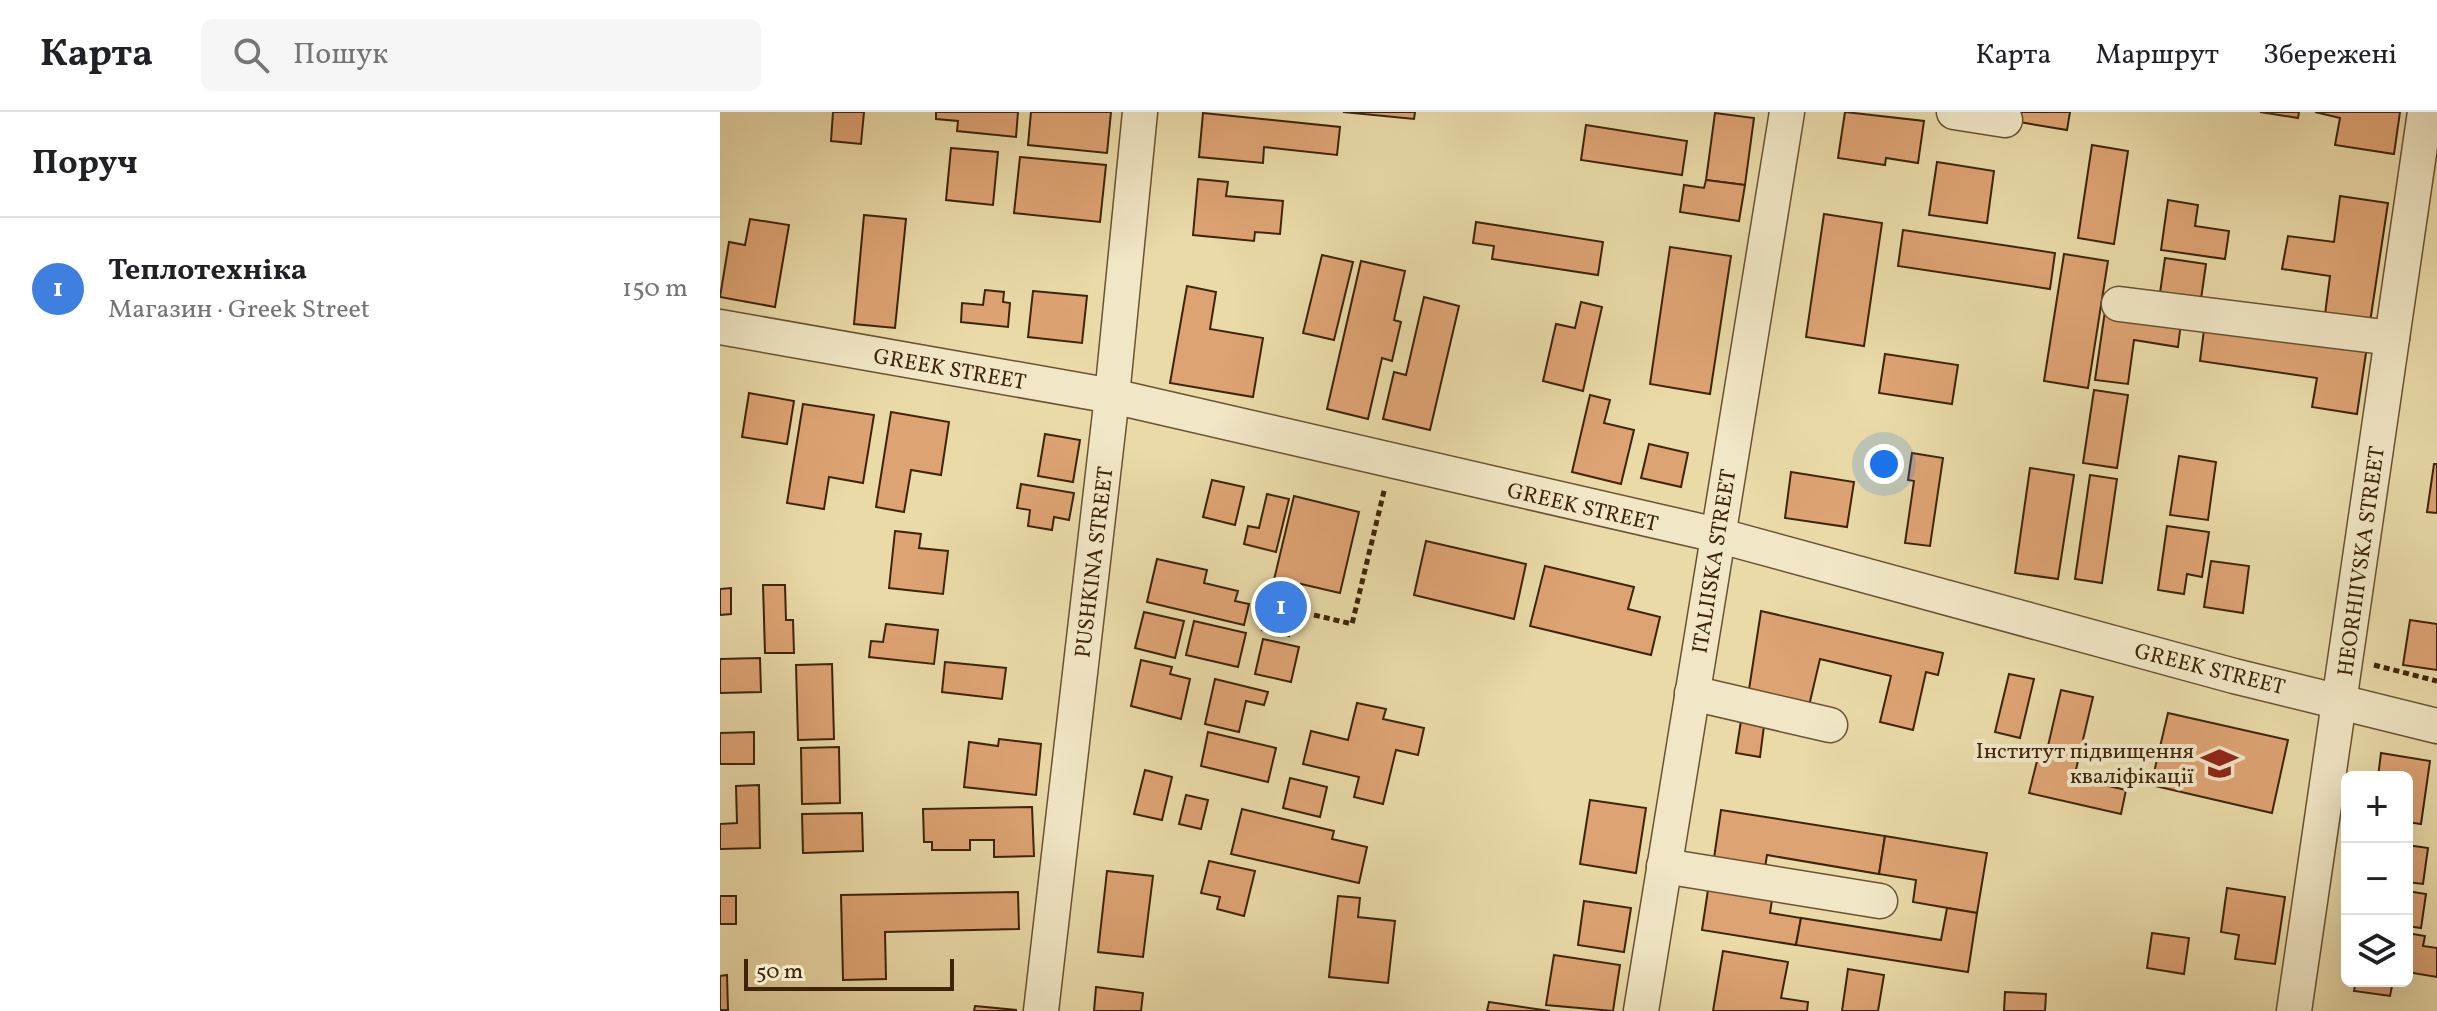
<!DOCTYPE html>
<html lang="uk">
<head>
<meta charset="utf-8">
<style>
  :root { --surface:#fff; --page:#f6f6f6; --text:#202124; --muted:#757577; --line:#e0e0e0; --accent:#1a73e8 }
  body { margin:0; font-family:Vollkorn,serif; background:var(--page); color:var(--text) }
  .controls { position:absolute; right:24px; bottom:24px; display:grid; overflow:hidden; border-radius:12px; box-shadow:0 8px 32px #0002 }
  .controls button { width:72px; height:72px; display:grid; place-items:center; padding:0; border:0; border-bottom:2px solid var(--line); background:var(--surface); color:var(--text); font:40px sans-serif }
  .scale { position:absolute; left:24px; bottom:20px; width:210px; box-sizing:border-box; padding-left:8px; border:4px solid #3e2409; border-top:0; font-size:22px; line-height:28px; white-space:nowrap; color:#3e2409; -webkit-text-stroke:6px #f1e7c6; paint-order:stroke }
  .you { position:absolute; left:1164px; top:352px; width:28px; height:28px; margin:-20px; border:6px solid #fff; border-radius:50%; background:#1a73e8; box-shadow:0 0 0 12px #1a73e833 }
  .badge { display:grid; place-items:center; width:52px; height:52px; border-radius:50%; background:var(--accent); color:#fff; font-size:26px; font-weight:700 }
  .pin { position:absolute; translate:-50% -50%; border:4px solid #fff; box-shadow:0 2px 8px #0006 }
  .list { margin:0; padding:0; list-style:none }
  h2 { display:flex; justify-content:space-between; align-items:center; height:104px; margin:0; padding:0 32px; font-size:34px }
  h2 small { font-size:26px; font-weight:400; color:var(--muted) }
  .list li { display:grid; grid-template-columns:52px 1fr auto; gap:24px; align-items:center; box-sizing:border-box; height:144px; padding:0 32px; border-top:2px solid var(--line) }
  .list b { display:block; font-size:30px; white-space:nowrap }
  .list p { margin:0; font-size:26px; white-space:nowrap; color:var(--muted) }
  .list em { font-size:26px; font-style:normal; color:var(--muted) }
  .icon { flex:none; width:44px; height:44px; fill:none; stroke:currentColor; stroke-width:2; stroke-linecap:round; stroke-linejoin:round }
  .map { position:relative; flex:none; width:1717px; height:899px; overflow:hidden }
  header { display:flex; align-items:center; gap:48px; box-sizing:border-box; height:112px; padding:0 40px; background:var(--surface); border-bottom:2px solid var(--line) }
  header strong { font-size:38px }
  nav { display:flex; gap:44px; margin-inline-start:auto; font-size:28px }
  .search { width:560px; height:72px; background:var(--page); display:flex; align-items:center; gap:20px; box-sizing:border-box; padding:0 28px; border-radius:12px; color:var(--muted); font-size:30px }
  main { display:flex }
  aside { flex:1; background:var(--surface) }
  .map>svg:first-child { display:block }
  .building { fill:#dea373; stroke:#3e2409; stroke-width:2 }
  .lines { fill:none; stroke-linecap:round; stroke-linejoin:round }
  .minor-casing { stroke:#695231; stroke-width:37 }
  .path { stroke:#3e2409; stroke-width:5; stroke-dasharray:6 4; stroke-linecap:butt }
  .minor { stroke:#f1e7c6; stroke-width:34 }
  .labels { text-anchor:middle; stroke-width:8; stroke-linejoin:round; paint-order:stroke }
  .street-label { font-size:22px; fill:#3e2409; stroke:#f1e7c6 }
  .poi-label { font-size:22px; fill:#3e2409; stroke:#f1e7c6; text-anchor:end }
</style>
</head>
<body>
<header>
<strong>Карта</strong>
<div class="search"><svg class="icon" aria-label="search" viewBox="0 0 24 24"><circle cx="10" cy="10" r="6"/><path d="M15 15l6 6"/></svg>Пошук</div>
<nav><a>Карта</a><a>Маршрут</a><a>Збережені</a></nav>
</header>
<main>
<aside>
<h2>Поруч<small></small></h2>
<ul class="list">
<li><span class="badge" style="background:#3f7fe0">1</span><div><b>Теплотехніка</b><p>Магазин · Greek Street</p></div><em>150 m</em></li>
</ul>
</aside>
<div class="map">
<svg width="1717" height="899" viewBox="0 0 1717 899">
  <rect width="100%" height="100%" fill="#e9daa8"/>
  <filter id="stains"><feTurbulence type="fractalNoise" baseFrequency=".0025" numOctaves="4"/><feColorMatrix values="0 0 0 0 .2 0 0 0 0 .09 0 0 0 0 .02 0 0 0 .5 -.17"/></filter>
  <radialGradient id="worn" r=".72"><stop offset=".6" stop-color="#630" stop-opacity="0"/><stop offset="1" stop-color="#630" stop-opacity=".3"/></radialGradient>
  <g class="building">
    <path d="M113,0h31l-3,32 -30,-3z"/>
    <path d="M216,0h82l-2,25 -59,-6 1,-10 -22,-2z"/>
    <path d="M311,0h80l-4,41 -79,-8z"/>
    <path d="M623,0h72l-1,7z"/>
    <path d="M1125,0l79,9 -6,42 -32,-5 -1,7 -47,-7z"/>
    <path d="M1300,0h50l-3,18 -48,-8z"/>
    <path d="M1540,0h39l-1,6z"/>
    <path d="M1595,0h85l-6,42 -59,-9 5,-27z"/>
    <path d="M483,1l137,14 -3,28 -73,-8 -1,16 -64,-6z"/>
    <path d="M995,1l39,5 -9,67 -39,-5z"/>
    <path d="M866,13l101,16 -5,34 -101,-15z"/>
    <path d="M1372,33l36,6 -14,93 -36,-6z"/>
    <path d="M231,36l47,4 -5,53 -47,-5z"/>
    <path d="M300,45l86,8 -6,57 -86,-9z"/>
    <path d="M1217,50l57,9 -7,52 -58,-8z"/>
    <path d="M478,67l30,3 -2,14 57,5 -3,33 -25,-2 -1,9 -61,-6z"/>
    <path d="M986,68l39,5 -6,36 -59,-9 4,-27 20,3z"/>
    <path d="M1620,84l48,7 -19,126 -45,-7 6,-46 -48,-7 6,-33 46,6z"/>
    <path d="M1448,88l30,5 -3,21 34,5 -4,28 -64,-9z"/>
    <path d="M1104,102l58,9 -18,123 -58,-9z"/>
    <path d="M144,103l42,4 -11,109 -41,-4z"/>
    <path d="M30,107l39,6 -14,82 -55,-10 9,-55 16,3z"/>
    <path d="M756,110l127,20 -5,33 -106,-16 2,-13 -21,-3z"/>
    <path d="M1183,118l152,23 -5,36 -152,-23z"/>
    <path d="M950,135l61,9 -21,138 -60,-10z"/>
    <path d="M1344,142l44,7 -20,127 -44,-7z"/>
    <path d="M602,143l31,7 -19,78 -31,-7z"/>
    <path d="M1445,146l41,6 -6,42 -41,-6z"/>
    <path d="M641,149l44,10 -11,49 7,2 -9,39 -10,-3 -14,61 -41,-10z"/>
    <path d="M467,174l29,6 -6,37 53,9 -10,59 -83,-14z"/>
    <path d="M265,178l19,2 -1,10 7,1 -2,24 -47,-5 1,-19 21,2z"/>
    <path d="M313,179l54,5 -5,47 -54,-6z"/>
    <path d="M704,185l35,9 -29,124 -47,-11 11,-47 12,3z"/>
    <path d="M861,190l21,5 -19,84 -40,-10 13,-57 19,4z"/>
    <path d="M1385,199l76,11 -3,25 -44,-7 -6,44 -33,-4z"/>
    <path d="M1485,210l162,24 -10,68 -45,-7 5,-29 -117,-17z"/>
    <path d="M1165,242l73,11 -6,39 -73,-11z"/>
    <path d="M1374,278l34,5 -11,73 -34,-5z"/>
    <path d="M29,281l45,8 -7,43 -45,-7z"/>
    <path d="M870,283l20,5 -6,23 30,7 -13,54 -49,-12z"/>
    <path d="M83,292l71,11 -11,68 -34,-6 -5,32 -37,-6z"/>
    <path d="M171,300l58,10 -8,53 -30,-5 -7,42 -28,-5z"/>
    <path d="M325,322l35,6 -7,42 -35,-6z"/>
    <path d="M929,332l39,9 -7,34 -40,-9z"/>
    <path d="M1192,341l31,5 -13,88 -25,-3 9,-62 -6,-1z"/>
    <path d="M1459,344l37,6 -8,58 -38,-5z"/>
    <path d="M1714,352h3v49l-10,-1z"/>
    <path d="M1310,356l44,7 -16,104 -43,-6z"/>
    <path d="M1071,360l63,10 -7,45 -62,-9z"/>
    <path d="M1370,363l27,4 -15,104 -27,-4z"/>
    <path d="M492,368l32,7 -9,38 -32,-8z"/>
    <path d="M301,372l53,9 -5,27 -15,-3 -2,13 -24,-4 2,-16 -13,-2z"/>
    <path d="M547,382l22,5 -13,53 -32,-8 4,-18 11,2z"/>
    <path d="M574,384l65,16 -19,81 -39,-9 -12,52 -27,-6z"/>
    <path d="M1447,414l42,6 -7,45 -15,-3 -3,20 -26,-4z"/>
    <path d="M175,419l26,3 -2,14 29,3 -5,43 -54,-6z"/>
    <path d="M706,429l100,23 -12,55 -100,-24z"/>
    <path d="M437,447l50,11 -3,13 34,8 -3,10 14,3 -5,21 -97,-23z"/>
    <path d="M1491,449l38,5 -6,47 -39,-6z"/>
    <path d="M825,454l89,21 -6,22 32,8 -9,38 -121,-29z"/>
    <path d="M43,473h22l1,35h7l1,33h-29z"/>
    <path d="M11,476v26l-11,1v-26z"/>
    <path d="M1041,499l182,42 -5,22 -12,-3 -13,58 -33,-8 11,-46 -71,-17 -12,51 -60,-14z"/>
    <path d="M424,500l40,9 -9,37 -40,-10z"/>
    <path d="M1690,508l27,4v46l-34,-5z"/>
    <path d="M474,509l52,12 -8,34 -52,-12z"/>
    <path d="M166,512l52,6 -4,34 -65,-7 2,-16 12,1z"/>
    <path d="M543,527l36,8 -8,35 -36,-8z"/>
    <path d="M40,546l1,34 -41,1v-34z"/>
    <path d="M421,548l31,7 -2,7 20,5 -9,40 -50,-13z"/>
    <path d="M225,550l61,6 -4,31 -60,-7z"/>
    <path d="M112,552l2,75 -36,1 -2,-75z"/>
    <path d="M1289,562l25,5 -14,59 -25,-6z"/>
    <path d="M495,567l53,13 -4,13 -18,-4 -7,31 -34,-8z"/>
    <path d="M1341,578l32,7 -19,81 52,12 -5,24 -92,-21 12,-48 7,1z"/>
    <path d="M637,591l29,6 -3,10 41,9 -6,27 -22,-5 -13,54 -29,-7 5,-20 -56,-13 8,-33 37,9z"/>
    <path d="M1448,601l120,27 -16,73 -121,-28z"/>
    <path d="M1022,602l23,4 -5,39 -24,-4z"/>
    <path d="M34,620v32h-34v-31z"/>
    <path d="M488,620l68,16 -8,34 -67,-16z"/>
    <path d="M279,627l42,5 -5,51 -72,-8 5,-45 29,4z"/>
    <path d="M119,635l1,56 -38,1 -1,-56z"/>
    <path d="M1661,641l49,8 -9,63 -14,-2v-45h-29z"/>
    <path d="M425,658l27,7 -10,43 -28,-6z"/>
    <path d="M570,666l37,9 -7,30 -37,-9z"/>
    <path d="M39,673l1,63 -40,1v-25l17,-1 -1,-37z"/>
    <path d="M466,683l22,5 -7,29 -22,-5z"/>
    <path d="M870,688l56,8 -10,65 -56,-9z"/>
    <path d="M312,695l2,49 -40,1v-17h-24v10h-38v-8h-8l-1,-33z"/>
    <path d="M522,697l92,22 -2,8 35,8 -8,36 -128,-29z"/>
    <path d="M1001,698l164,26 -6,38 -112,-19 -3,19 -51,-9z"/>
    <path d="M142,701l1,38 -60,2 -1,-39z"/>
    <path d="M1165,724l102,17 -10,60 -64,-11 3,-22 -37,-6z"/>
    <path d="M1687,733l21,3 -5,36 -16,-2z"/>
    <path d="M489,749l46,10 -11,45 -27,-7 3,-12 -19,-4z"/>
    <path d="M387,759l46,5 -10,81 -45,-5z"/>
    <path d="M989,771l64,10 -3,20 31,5 -5,27 -94,-15z"/>
    <path d="M1507,776l58,9 -10,67 -40,-5 4,-24 -18,-3z"/>
    <path d="M1687,779l19,3 -5,34 -14,-2z"/>
    <path d="M298,780l1,37 -134,3 1,47 -43,1 -2,-85z"/>
    <rect x="0" y="784" width="16" height="28"/>
    <path d="M618,784l22,2 -2,19 37,4 -7,62 -59,-6z"/>
    <path d="M864,789l47,7 -7,44 -46,-7z"/>
    <path d="M1227,796l30,5 -9,59 -172,-27 5,-27 140,22z"/>
    <path d="M1432,821l37,5 -5,36 -37,-6z"/>
    <path d="M1687,821l18,3 -2,10 14,2v29l-30,-5z"/>
    <path d="M1003,839l65,11 -7,36 27,4 -1,9h-94z"/>
    <path d="M834,843l66,10 -7,46 -67,-6z"/>
    <path d="M1128,857l36,6 -6,36h-36z"/>
    <path d="M7,863l1,35h-8v-34z"/>
    <path d="M1636,869h37l-3,15 -36,-5z"/>
    <path d="M376,875l47,6 -2,18h-47z"/>
    <path d="M1285,880l41,2 -1,17h-41z"/>
    <path d="M769,890l61,9h-63z"/>
    <path d="M255,894l41,4v1h-42z"/>
  </g>
  <g class="lines">
    <defs>
      <g id="minor">
        <path d="M1234,0l51,8"/>
        <path d="M1399,192l273,34"/>
        <path d="M0,215l392,69 605,139 517,141 203,50"/>
        <path d="M972,581l138,32"/>
        <path d="M944,754l216,35"/>
        <path d="M321,899l71,-615 28,-284"/>
        <path d="M921,899l146,-899"/>
        <path d="M1574,899l131,-899"/>
      </g>
    </defs>
    <use href="#minor" class="minor-casing"/>
    <g class="path">
      <path d="M594,503l38,9 33,-137"/>
      <path d="M1654,553l63,16"/>
    </g>
    <use href="#minor" class="minor"/>
  </g>
  <defs>
    <symbol id="university-bare" viewBox="-9 -9 18 18"><path d="M0-5L7-2L0 1L-7-2ZM-4 1L0 2.5L4 1V4Q0 6-4 4Z" fill="#8f2418" stroke="#f1e7c6" stroke-width="2.5" paint-order="stroke"/></symbol>
  </defs>
  <g fill-rule="evenodd">
    <use href="#university-bare" x="1474" y="626" width="51" height="51"/>
  </g>
  <g class="labels">
    <g class="street-label">
      <text transform="translate(230 256) rotate(10)" y="8">GREEK STREET</text>
      <text transform="translate(863 394) rotate(13)" y="8">GREEK STREET</text>
      <text transform="translate(993 449) rotate(-81)" y="8">ITALIISKA STREET</text>
      <text transform="translate(1640 449) rotate(-82)" y="8">HEORHIIVSKA STREET</text>
      <text transform="translate(373 450) rotate(-83)" y="8">PUSHKINA STREET</text>
      <text transform="translate(1490 556) rotate(14)" y="8">GREEK STREET</text>
    </g>
    <g class="poi-label">
      <text x="1474" y="646">Інститут підвищення<tspan x="1474" dy="25">кваліфікації</tspan></text>
    </g>
  </g>
  <rect width="100%" height="100%" filter="url(#stains)"/>
  <rect width="100%" height="100%" fill="url(#worn)"/>
</svg>
<div class="controls">
<button>+</button>
<button>−</button>
<button><svg class="icon" aria-label="layers" viewBox="0 0 24 24"><path d="M12 4l9 5-9 5-9-5zM3 14l9 5 9-5"/></svg></button>
</div>
<div class="scale">50 m</div>
<div class="you"></div>
<div class="pin badge" style="left:561px;top:495px;background:#3f7fe0">1</div>
</div>
</main>
</body>
</html>
